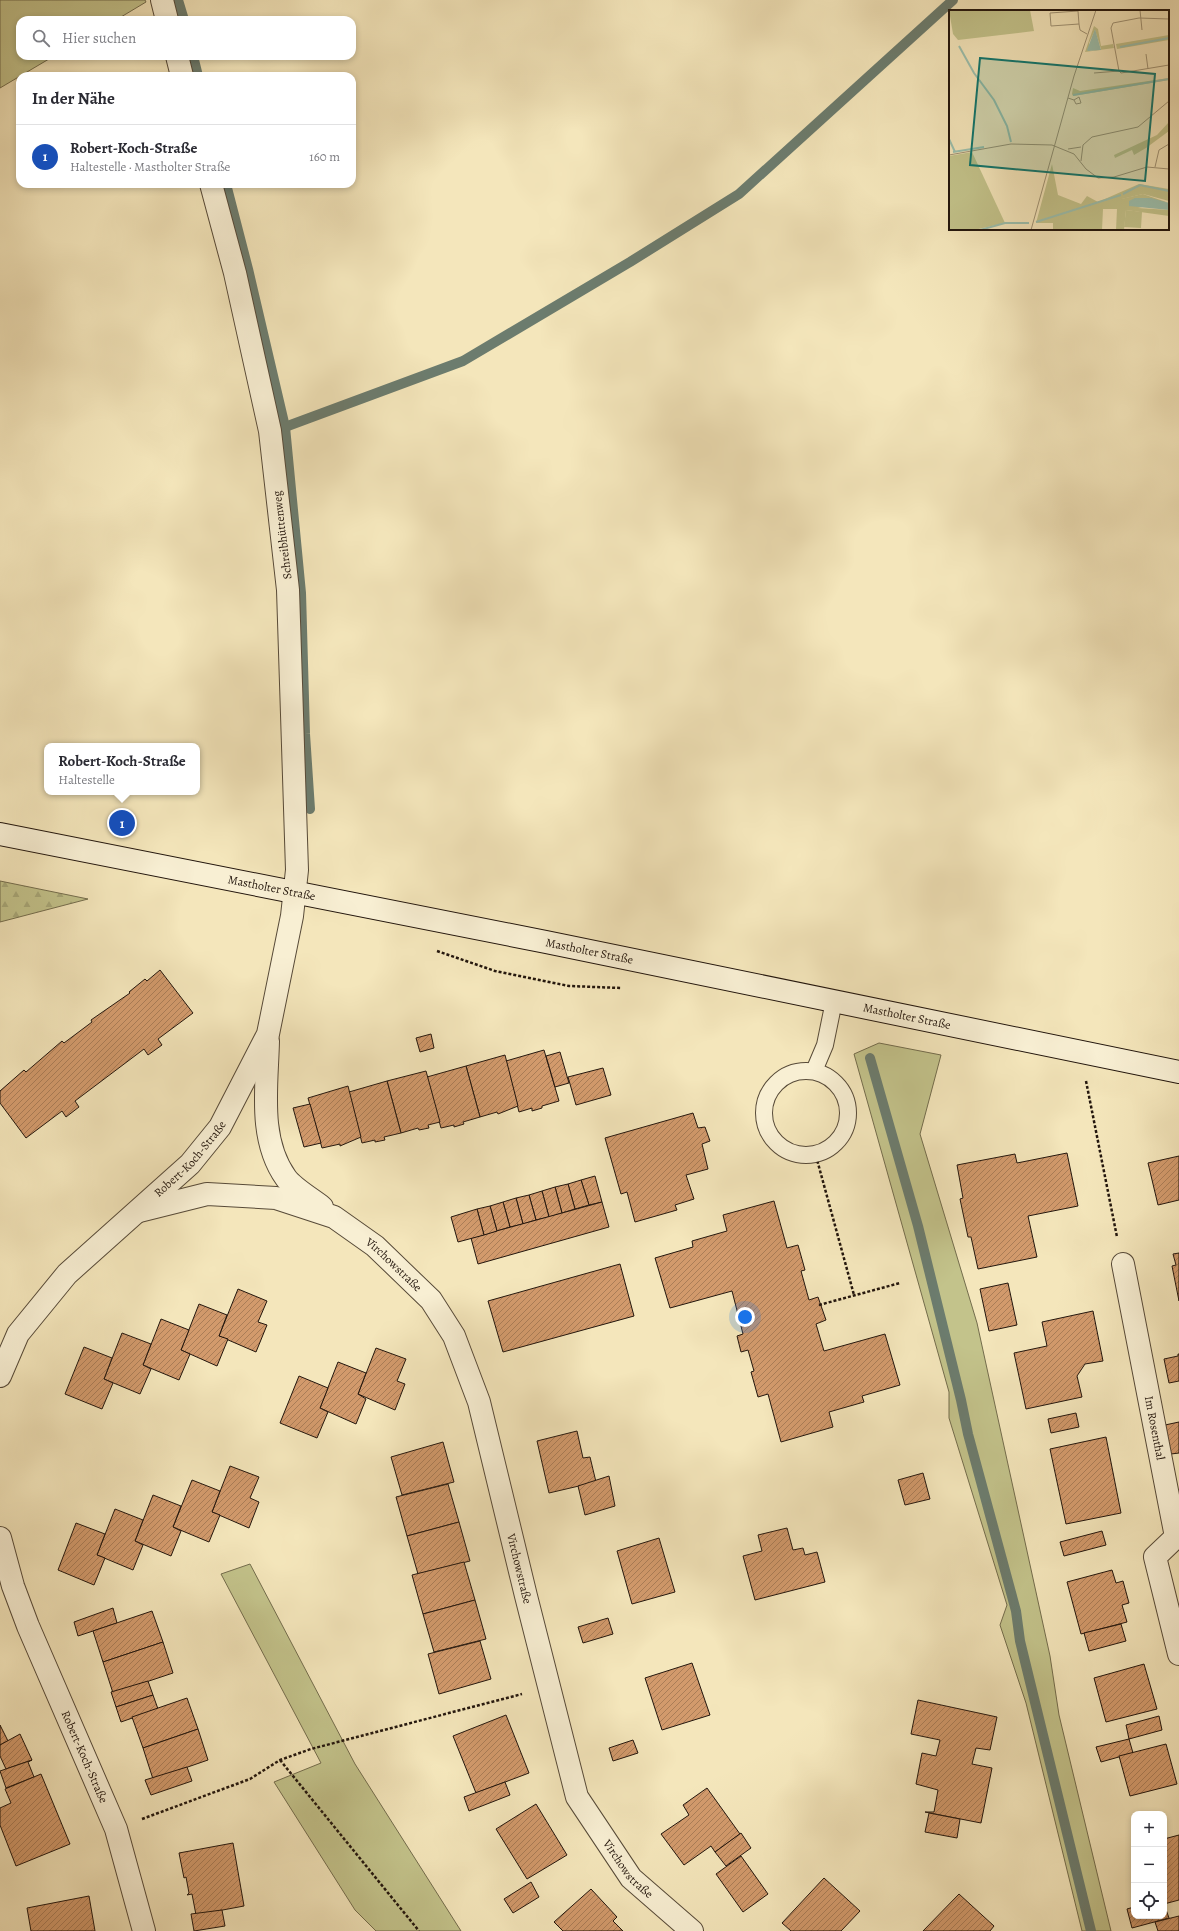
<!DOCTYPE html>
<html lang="de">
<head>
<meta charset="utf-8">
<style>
  :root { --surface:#fff; --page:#f2f2f3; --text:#2b2b33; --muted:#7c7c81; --line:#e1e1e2; --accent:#8f2418 }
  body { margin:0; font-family:Alegreya,serif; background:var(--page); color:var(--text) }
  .controls { position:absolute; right:12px; bottom:12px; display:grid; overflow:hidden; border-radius:8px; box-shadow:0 2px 6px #0003 }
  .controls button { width:36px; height:36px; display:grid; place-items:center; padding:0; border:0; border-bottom:1px solid var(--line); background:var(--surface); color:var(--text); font:20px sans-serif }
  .you { position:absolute; left:745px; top:1317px; width:14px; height:14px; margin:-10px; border:3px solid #fff; border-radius:50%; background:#1a73e8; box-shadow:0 0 0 6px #1a73e833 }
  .badge { display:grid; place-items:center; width:26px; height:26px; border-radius:50%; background:var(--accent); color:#fff; font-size:13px; font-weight:700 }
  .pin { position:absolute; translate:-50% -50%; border:2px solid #fff; box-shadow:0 1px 4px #0006 }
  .popup { position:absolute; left:44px; top:743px; width:156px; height:52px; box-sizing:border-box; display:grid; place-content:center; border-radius:8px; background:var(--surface); filter:drop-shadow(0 1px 3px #0005); font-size:13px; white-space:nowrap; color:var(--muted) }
  .popup b { font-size:15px; color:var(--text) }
  .popup::after { content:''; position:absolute; left:50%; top:100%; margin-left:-8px; border:8px solid transparent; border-top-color:var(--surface) }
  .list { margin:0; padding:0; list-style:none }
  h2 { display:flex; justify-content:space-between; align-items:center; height:52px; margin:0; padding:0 16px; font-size:17px }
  h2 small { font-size:13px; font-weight:400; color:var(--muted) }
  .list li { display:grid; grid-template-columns:26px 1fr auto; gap:12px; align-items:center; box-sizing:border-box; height:64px; padding:0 16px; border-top:1px solid var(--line) }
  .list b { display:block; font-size:15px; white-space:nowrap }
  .list p { margin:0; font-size:13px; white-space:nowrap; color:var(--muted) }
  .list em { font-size:13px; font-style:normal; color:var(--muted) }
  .icon { flex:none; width:22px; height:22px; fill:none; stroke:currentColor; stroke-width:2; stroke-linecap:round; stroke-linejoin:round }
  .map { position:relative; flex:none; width:1179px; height:1931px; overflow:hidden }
  .search { position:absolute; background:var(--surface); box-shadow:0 2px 6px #0003; left:16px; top:16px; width:340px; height:44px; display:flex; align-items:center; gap:10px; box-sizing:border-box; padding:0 14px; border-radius:12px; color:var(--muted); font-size:15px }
  .panel { position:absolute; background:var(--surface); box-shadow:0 2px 6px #0003; left:16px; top:72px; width:340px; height:116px; border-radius:12px }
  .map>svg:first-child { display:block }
  .grass { fill:#c3c38b; stroke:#736c4c }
  .forest { fill:url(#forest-firs); stroke:#736c4c }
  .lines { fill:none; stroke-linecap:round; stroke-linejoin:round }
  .stream { stroke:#6c7c6e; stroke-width:10 }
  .building { fill:url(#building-hatch); stroke:#23160d }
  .lane-casing { stroke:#574a38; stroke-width:18 }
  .street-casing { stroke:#574a38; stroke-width:24 }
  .secondary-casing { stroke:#23160d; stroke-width:24 }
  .path { stroke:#23160d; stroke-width:2.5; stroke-dasharray:3 2; stroke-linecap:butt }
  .lane { stroke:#f8efd3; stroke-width:16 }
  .street { stroke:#f8efd3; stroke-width:22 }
  .secondary { stroke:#f8efd3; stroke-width:22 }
  .labels { text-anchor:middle; stroke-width:3.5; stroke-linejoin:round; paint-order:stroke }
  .street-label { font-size:12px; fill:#23160d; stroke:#f8efd3 }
  .inset-river { fill:none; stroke:#9cc0ae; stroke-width:2 }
  .inset-road { fill:none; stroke:#a09375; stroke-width:1 }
  .view { fill:#0f766e; fill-opacity:0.15; stroke:#0f766e; stroke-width:2 }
  .inset-edge { fill:none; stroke:#23160d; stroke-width:2 }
</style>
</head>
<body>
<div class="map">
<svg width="1179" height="1931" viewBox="0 0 1179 1931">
  <defs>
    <pattern id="forest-firs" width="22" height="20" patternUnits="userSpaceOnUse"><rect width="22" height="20" fill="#c3c38b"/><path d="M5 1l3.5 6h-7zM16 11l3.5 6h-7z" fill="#a7a777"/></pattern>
    <pattern id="building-hatch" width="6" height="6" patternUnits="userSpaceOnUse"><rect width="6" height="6" fill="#d29a6c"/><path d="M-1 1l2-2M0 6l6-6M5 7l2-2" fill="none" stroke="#aa7d57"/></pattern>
  </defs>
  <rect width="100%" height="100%" fill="#f4e6bb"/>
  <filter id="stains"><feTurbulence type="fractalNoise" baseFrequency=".005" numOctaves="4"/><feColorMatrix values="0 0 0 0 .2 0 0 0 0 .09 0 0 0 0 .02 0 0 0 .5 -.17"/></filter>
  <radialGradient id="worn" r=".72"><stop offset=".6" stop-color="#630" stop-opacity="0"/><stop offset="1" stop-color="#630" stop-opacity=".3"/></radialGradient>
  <g class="grass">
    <path d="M0,0h145l1,2 -30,18h-96v36h34l-54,32z"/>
    <path d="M879,1043l62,12 -21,79 57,189 73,333 9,59 52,216h-29l-56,-228 -26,-78 7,-20 -58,-187v-26l-95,-338z"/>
    <path d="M250,1564l105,200 106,167h-85l-21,-21 -81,-128 47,-19 -100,-189z"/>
  </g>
  <path class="forest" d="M0,881l88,18 -88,23z"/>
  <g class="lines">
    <g class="stream">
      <path d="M178,0l6,20"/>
      <path d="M193,56l5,20"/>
      <path d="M226,184l22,85 37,158 16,166 4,141 5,75"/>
      <path d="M285,427l178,-66 167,-99 109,-68 214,-194"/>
      <path d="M870,1058l48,168 43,174 7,34 48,177 4,30 71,290"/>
    </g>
  </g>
  <g class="building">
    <path d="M160,970l33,43 -35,26 4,6 -14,10 -4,-6 -69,52 4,6 -13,10 -4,-6 -36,27 -26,-35v-12l24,-21 2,2 36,-31 2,2 28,-21 -1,-2 39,-27 -1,-1 16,-13 2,2z"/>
    <path d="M431,1034l3,14 -14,4 -4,-14z"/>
    <path d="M544,1050l15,51 -17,5v2l-10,3v-3l-13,4 -13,-51z"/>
    <path d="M560,1052l9,31 -14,4 -9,-31z"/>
    <path d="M505,1055l13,51 -20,8 -1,-2 -17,5 -14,-51z"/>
    <path d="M466,1066l14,51 -17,5 1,2 -10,3v-2l-13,3 -14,-51z"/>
    <path d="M603,1068l8,27 -35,10 -8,-28z"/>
    <path d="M426,1071l14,51 -12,3 1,3 -10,2 -1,-2 -17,5 -14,-52z"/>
    <path d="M387,1081l14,52 -17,4 1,3 -10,2v-2l-13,3 -13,-51z"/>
    <path d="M348,1086l13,51 -21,9v-2l-18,4 -14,-50z"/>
    <path d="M310,1104l11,39 -17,4 -11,-39z"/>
    <path d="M693,1113l5,15 7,-1 5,14 -8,3 6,25 -22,6 8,24 -19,6 2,5 -42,12 -8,-30 -6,2 -16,-56z"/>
    <path d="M1067,1153l11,53 -50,10 9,41 -59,12 -7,-32h-3l-8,-38 3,-1 -6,-33 58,-11 2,9z"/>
    <path d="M1179,1156v44l-21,5 -10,-42z"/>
    <path d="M595,1176l7,26 -13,3 -8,-25z"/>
    <path d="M581,1180l8,25 -14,4 -7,-25z"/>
    <path d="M568,1184l7,25 -13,4 -7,-26z"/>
    <path d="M555,1187l7,26 -13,4 -7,-26z"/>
    <path d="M542,1191l7,26 -13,3 -7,-25z"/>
    <path d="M529,1195l7,25 -13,4 -7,-26z"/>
    <path d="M516,1198l7,26 -13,3 -7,-25z"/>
    <path d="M774,1201l13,47 11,-3 7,25 -4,1 8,29 9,-3 8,23 -10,4 8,27 61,-17 15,51 -38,11 2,6 -35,10 4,15 -52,15 -13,-48 -10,3 -7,-25 3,-1 -6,-21 -7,2 -4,-16 6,-2 -11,-43 -62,17 -15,-50 38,-11 -1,-6 35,-10 -4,-16z"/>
    <path d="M503,1202l7,25 -13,4 -7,-25z"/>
    <path d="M602,1202l7,25 -131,37 -7,-26z"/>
    <path d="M490,1206l7,25 -13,4 -7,-26z"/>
    <path d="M477,1209l7,26 -26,7 -7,-25z"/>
    <path d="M1179,1253v48l-7,-35 4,-1 -3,-11z"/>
    <path d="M620,1264l14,52 -131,36 -15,-51z"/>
    <path d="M1008,1283l9,42 -28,6 -9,-42z"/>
    <path d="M238,1289l29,12 -9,21 9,3 -11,27 -37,-16z"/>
    <path d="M199,1304l28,11 -8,21 9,3 -11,27 -36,-16z"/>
    <path d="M1093,1311l10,50 -18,3 -8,12 5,21 -56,12 -12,-56 33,-7 -5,-24z"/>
    <path d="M161,1319l28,11 -8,20 9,4 -11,26 -36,-15z"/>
    <path d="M122,1333l29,11 -8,21 8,4 -11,25 -36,-15z"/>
    <path d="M84,1347l28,11 -8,21 9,4 -11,26 -37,-15z"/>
    <path d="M376,1348l30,11 -9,22 8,3 -10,26 -37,-16z"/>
    <path d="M1178,1354h1v27l-10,2 -5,-24 14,-3z"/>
    <path d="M338,1362l28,11 -8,21 8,5 -10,25 -36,-16z"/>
    <path d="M299,1376l29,12 -8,20 8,4 -11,26 -37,-15z"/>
    <path d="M1076,1413l3,14 -28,6 -3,-14z"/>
    <path d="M1179,1422v31l-8,1 -6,-29z"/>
    <path d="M577,1431l6,27 7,-1 6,25 -47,11 -12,-52z"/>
    <path d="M1106,1437l15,76 -55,11 -16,-75z"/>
    <path d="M443,1442l11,40 -52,13 -11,-38z"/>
    <path d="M230,1466l29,11 -9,21 9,4 -10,26 -37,-16z"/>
    <path d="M923,1473l7,26 -25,6 -7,-25z"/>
    <path d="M609,1476l6,30 -30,9 -7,-29z"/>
    <path d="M192,1480l28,11 -8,21 8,3 -11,27 -36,-15z"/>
    <path d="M448,1484l11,38 -52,14 -11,-39z"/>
    <path d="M153,1495l28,11 -8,21 8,4 -10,25 -36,-15z"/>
    <path d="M115,1509l28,11 -8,21 8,4 -10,25 -36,-15z"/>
    <path d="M459,1522l11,39 -52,13 -11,-38z"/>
    <path d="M76,1523l29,11 -8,21 8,3 -11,27 -36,-15z"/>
    <path d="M787,1528l6,22 10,-2 2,7 12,-3 8,30 -70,18 -12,-44 19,-5 -4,-16z"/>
    <path d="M1102,1531l4,14 -42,11 -4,-14z"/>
    <path d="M659,1538l16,54 -43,12 -15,-53z"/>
    <path d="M464,1562l11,38 -52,14 -11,-39z"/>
    <path d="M1112,1570l4,13 7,-2 6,22 -7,2 5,17 -46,12 -14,-52z"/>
    <path d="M475,1600l11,39 -52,13 -11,-38z"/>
    <path d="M113,1608l4,15 -39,13 -4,-14z"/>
    <path d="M152,1611l11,31 -60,20 -10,-31z"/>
    <path d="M608,1618l5,16 -30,9 -5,-16z"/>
    <path d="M1121,1624l5,17 -37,10 -5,-18z"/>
    <path d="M480,1641l11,38 -52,15 -11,-40z"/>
    <path d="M163,1642l10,31 -60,20 -10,-31z"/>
    <path d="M692,1663l18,52 -48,15 -17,-52z"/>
    <path d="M1144,1664l13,45 -51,13 -12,-44z"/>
    <path d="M148,1681l5,14 -37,12 -5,-15z"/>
    <path d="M153,1695l5,14 -37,13 -5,-15z"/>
    <path d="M187,1698l11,31 -55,19 -11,-31z"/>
    <path d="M918,1700l79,17 -7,33 -14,-2 -4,16 20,4 -11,55 -56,-11h9l4,-22 -22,-6 6,-31 14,3 4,-16 -29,-6z"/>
    <path d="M506,1715l23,58 -53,20 -23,-57z"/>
    <path d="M1159,1716l3,14 -33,9 -3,-14z"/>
    <path d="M0,1725l8,16 -8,4z"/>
    <path d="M198,1729l10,31 -55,19 -10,-31z"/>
    <path d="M20,1734l12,26 -26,9 -6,-13v-11z"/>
    <path d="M1129,1739l4,14 -32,9 -5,-15z"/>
    <path d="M633,1740l5,13 -25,8 -4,-13z"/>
    <path d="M1166,1744l11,40 -47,12 -11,-40z"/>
    <path d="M32,1760l-4,2 6,15 -28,11 -6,-17z"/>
    <path d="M187,1767l5,14 -41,14 -6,-15z"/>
    <path d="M41,1774l29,70 -54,22 -16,-41v-17l11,-5 -6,-14z"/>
    <path d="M505,1782l5,13 -41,16 -5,-14z"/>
    <path d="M707,1788l33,46 -25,18 -4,-6 -27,19 -23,-31 28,-19 -6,-10z"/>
    <path d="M536,1804l31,51 -40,24 -31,-50z"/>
    <path d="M929,1813l31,6 -3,19 -32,-6z"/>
    <path d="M741,1833l10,15 -25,18 -11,-14z"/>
    <path d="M1179,1835v65l-15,4v-65z"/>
    <path d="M233,1843l11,63 -48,9 -4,-21 -5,1 2,-2 -3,-16 -2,1 -5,-25z"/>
    <path d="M741,1856l27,38 -25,18 -27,-38z"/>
    <path d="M824,1878l36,33 -19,20h-50l-9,-8z"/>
    <path d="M531,1882l8,15 -26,16 -9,-14z"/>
    <path d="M591,1889l26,28 -4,4 10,10h-60l-9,-9z"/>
    <path d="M959,1894l35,32 -4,5h-67z"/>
    <path d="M89,1896l6,35h-64l-4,-23z"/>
    <path d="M1164,1904l5,14 -37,10 -5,-19 7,-2v9h30z"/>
    <path d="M222,1910l3,16 -31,5 -3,-17z"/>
    <path d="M1179,1916v15h-21l-3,-9z"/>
  </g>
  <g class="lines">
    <defs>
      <g id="lane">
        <circle cx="806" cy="1113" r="42"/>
        <path d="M814,1071l11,-26 9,-44"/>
      </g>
      <g id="street">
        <path d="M162,0l5,20"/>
        <path d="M177,56l5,20"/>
        <path d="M268,1041c-1,45 -10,98 18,137 7,10 26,21 36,29"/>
        <path id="s1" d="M139,1211l68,-17 69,4 58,19 41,29 56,54 23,36 25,66 47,194 51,201 54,81 61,53"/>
        <path id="s2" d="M1123,1264l53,273 -21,20 24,97"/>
        <path id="s3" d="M0,1376l18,-42 49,-60 123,-110 30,-37 48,-93 24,-118 5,-46 -9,-280 -18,-159 -35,-158 -24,-89"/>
        <path id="s4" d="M0,1538l13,48 15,40 88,203 28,102"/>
      </g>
      <g id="secondary">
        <path id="s5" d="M0,834l546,108 633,130"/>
      </g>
    </defs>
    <use href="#lane" class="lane-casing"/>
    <use href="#street" class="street-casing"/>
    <use href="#secondary" class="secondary-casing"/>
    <g class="path">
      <path d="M437,951l58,20 74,15 52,2"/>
      <path d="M1086,1081l31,156"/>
      <path d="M816,1156l38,139"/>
      <path d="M819,1305l81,-22"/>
      <path d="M280,1760l139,171"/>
      <path d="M142,1819l108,-40 30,-19 31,-11 211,-55"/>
    </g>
    <use href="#lane" class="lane"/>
    <use href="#street" class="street"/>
    <use href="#secondary" class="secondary"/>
  </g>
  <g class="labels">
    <g class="street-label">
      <text transform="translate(282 535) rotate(-97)" y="4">Schreibhüttenweg</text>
      <text dy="4" stroke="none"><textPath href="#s5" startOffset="277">Mastholter Straße</textPath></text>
      <text dy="4" stroke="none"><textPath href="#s5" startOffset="601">Mastholter Straße</textPath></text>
      <text dy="4" stroke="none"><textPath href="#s5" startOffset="925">Mastholter Straße</textPath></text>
      <text dy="4" stroke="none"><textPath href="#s3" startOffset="292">Robert-Koch-Straße</textPath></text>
      <text dy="4" stroke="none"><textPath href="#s1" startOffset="277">Virchowstraße</textPath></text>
      <text dy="4" stroke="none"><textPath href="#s2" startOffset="167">Im Rosenthal</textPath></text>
      <text dy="4" stroke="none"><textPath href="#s1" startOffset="613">Virchowstraße</textPath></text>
      <text dy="4" stroke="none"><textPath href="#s4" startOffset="235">Robert-Koch-Straße</textPath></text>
      <text dy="4" stroke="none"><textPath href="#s1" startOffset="937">Virchowstraße</textPath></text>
    </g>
  </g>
  <g transform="translate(949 10)">
    <rect width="220" height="220" fill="#f4e6bb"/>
    <path d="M0,0h81l4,21 -76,9 -5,-6zM145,16l4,3 3,17 12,-2 1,4 -29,4zM146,20l6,19 -11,2 -1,-8zM220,25v5l-52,9 -1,-5zM220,68v2l-96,16 -1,-2 1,-6 7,3zM220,112v9l-23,17 -12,7 -2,-5 -17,8 -1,-3 43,-20zM23,142l33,71 -31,7h-25v-74zM194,184l26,9 -5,-1 -26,6 31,2v6l-43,-6 -2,20h-3v-31z" fill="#c3c38b" fill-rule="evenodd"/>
    <path d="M103,154l6,31 23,9 6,-8 11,6 41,-18 30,5v12l-26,-7 -21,5 -1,31h-5l1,-21h-14l-1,21h-49v-7h-17z" fill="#c3c38b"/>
    <path d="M177,200l16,2 -1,16 -17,-1z" fill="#c3c38b"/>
    <path d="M146,19l6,21 -13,1 -1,-1zM186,188h16l18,5v7l-40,-4v-5z" fill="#9cc0ae"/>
    <path class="inset-river" d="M10,36l15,27 20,27 13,26 4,16M171,37l49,-9M124,85l96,-16M0,129l6,13M4,142l31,-5M174,184l17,-9 29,6M87,212l85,-27M31,220l25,-7h24"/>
    <path class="inset-road" d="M191,0l2,20M130,14l-28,2 -1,-13 28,-2 1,13 1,6 7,4M197,44l2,15M170,61l-8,-43 2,-5 26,-5 30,1M145,63l25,-2 2,2 48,-8M119,88l6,2 2,4 5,-1 -2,-6 -5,3M119,139l13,-2M0,145l62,-11 41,1 22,9 12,15 12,9 16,-1 33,-10 22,2M132,151l2,-16 9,-8 46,-10 31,-26M206,157l4,-17 10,-6M82,220l43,-154 22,-66"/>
    <path class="view" d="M31,48l175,16 -10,107 -175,-16z"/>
    <rect width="220" height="220" class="inset-edge"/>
  </g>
  <rect width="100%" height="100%" filter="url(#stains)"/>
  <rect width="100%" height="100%" fill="url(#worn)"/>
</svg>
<div class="controls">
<button>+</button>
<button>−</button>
<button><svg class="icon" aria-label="locate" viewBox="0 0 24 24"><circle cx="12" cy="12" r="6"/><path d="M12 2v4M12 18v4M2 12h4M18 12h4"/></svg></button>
</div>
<div class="you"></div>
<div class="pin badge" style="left:122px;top:823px;background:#1a4fb4">1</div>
<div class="popup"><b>Robert-Koch-Straße</b>Haltestelle</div>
<div class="search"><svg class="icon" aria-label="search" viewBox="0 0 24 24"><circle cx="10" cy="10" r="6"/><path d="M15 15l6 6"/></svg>Hier suchen</div>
<section class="panel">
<h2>In der Nähe<small></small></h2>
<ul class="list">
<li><span class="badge" style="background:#1a4fb4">1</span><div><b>Robert-Koch-Straße</b><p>Haltestelle · Mastholter Straße</p></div><em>160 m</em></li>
</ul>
</section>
</div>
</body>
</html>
